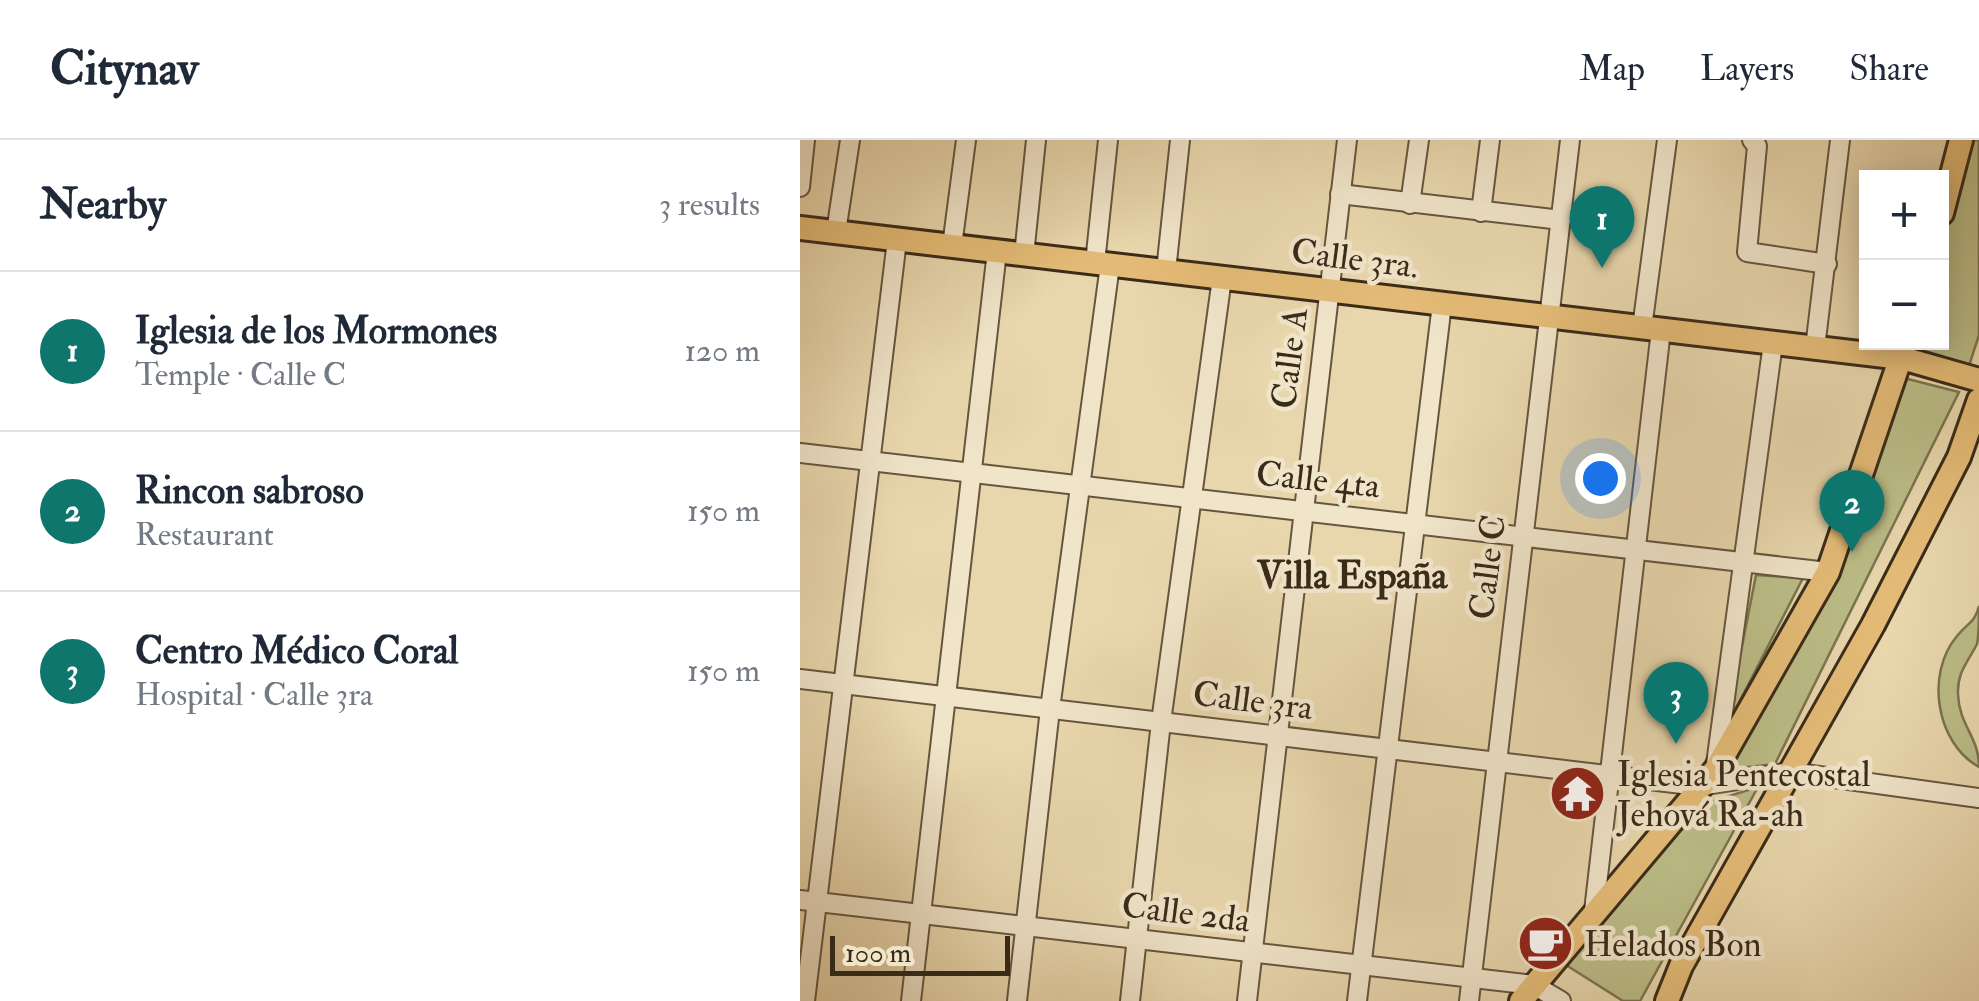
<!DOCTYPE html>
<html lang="en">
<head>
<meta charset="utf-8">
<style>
  :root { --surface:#fff; --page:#f2f2f3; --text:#1f2937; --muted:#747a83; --line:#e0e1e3; --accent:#0f766e }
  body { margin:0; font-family:"IM FELL Double Pica",serif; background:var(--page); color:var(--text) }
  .controls { position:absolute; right:30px; top:30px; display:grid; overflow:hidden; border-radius:0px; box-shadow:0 5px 25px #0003 }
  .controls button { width:90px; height:90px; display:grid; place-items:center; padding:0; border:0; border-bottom:2px solid var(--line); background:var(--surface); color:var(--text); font:50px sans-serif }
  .scale { position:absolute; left:30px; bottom:25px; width:180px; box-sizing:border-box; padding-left:10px; border:5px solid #3a2b19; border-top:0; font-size:28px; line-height:35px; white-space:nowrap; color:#3a2b19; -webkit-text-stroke:8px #f0e4c9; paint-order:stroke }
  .you { position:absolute; left:800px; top:338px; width:35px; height:35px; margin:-25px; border:8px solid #fff; border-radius:50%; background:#1a73e8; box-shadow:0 0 0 15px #1a73e833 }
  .badge { display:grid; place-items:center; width:65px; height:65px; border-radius:50%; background:var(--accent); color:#fff; font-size:32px; font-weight:700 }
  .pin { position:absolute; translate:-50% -82px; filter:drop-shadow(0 2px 5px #0008) }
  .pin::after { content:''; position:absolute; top:52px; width:35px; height:30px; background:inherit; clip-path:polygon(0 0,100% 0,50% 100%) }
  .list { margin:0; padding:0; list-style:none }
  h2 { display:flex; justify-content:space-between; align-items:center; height:130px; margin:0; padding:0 40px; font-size:42px }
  h2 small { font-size:32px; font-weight:400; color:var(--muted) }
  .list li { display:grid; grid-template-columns:65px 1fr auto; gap:30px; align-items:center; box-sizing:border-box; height:160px; padding:0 40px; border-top:2px solid var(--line) }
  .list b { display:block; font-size:38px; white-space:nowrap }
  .list p { margin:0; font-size:32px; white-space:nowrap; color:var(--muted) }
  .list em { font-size:32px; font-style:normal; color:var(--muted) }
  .map { position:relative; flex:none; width:1179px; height:861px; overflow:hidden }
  header { display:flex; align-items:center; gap:60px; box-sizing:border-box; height:140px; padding:0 50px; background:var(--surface); border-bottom:2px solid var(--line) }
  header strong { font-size:48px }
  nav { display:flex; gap:55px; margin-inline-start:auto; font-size:35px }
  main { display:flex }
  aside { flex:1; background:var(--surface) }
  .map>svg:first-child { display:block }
  .green { fill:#bbbc86; stroke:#7a7450; stroke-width:2.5 }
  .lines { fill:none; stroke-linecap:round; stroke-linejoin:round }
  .minor-casing { stroke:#66563e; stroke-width:22 }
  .major-casing { stroke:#3a2b19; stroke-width:28 }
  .minor { stroke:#f0e4c9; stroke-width:18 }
  .major { stroke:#e4bb76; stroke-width:22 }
  .labels { text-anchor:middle; stroke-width:9; stroke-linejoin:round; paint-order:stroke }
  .street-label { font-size:35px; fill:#3a2b19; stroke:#f0e4c9 }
  .poi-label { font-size:35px; fill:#3a2b19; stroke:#f0e4c9; text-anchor:start }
  .neighbourhood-label { font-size:38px; font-weight:bold; fill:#3a2b19; stroke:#f0e4c9 }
</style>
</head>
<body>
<header>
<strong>Citynav</strong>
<nav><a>Map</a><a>Layers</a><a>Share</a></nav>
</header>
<main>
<aside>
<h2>Nearby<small>3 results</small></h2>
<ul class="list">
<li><span class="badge">1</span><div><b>Iglesia de los Mormones</b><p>Temple · Calle C</p></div><em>120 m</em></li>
<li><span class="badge">2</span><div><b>Rincon sabroso</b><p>Restaurant</p></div><em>150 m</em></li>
<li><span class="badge">3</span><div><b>Centro Médico Coral</b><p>Hospital · Calle 3ra</p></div><em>150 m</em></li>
</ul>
</aside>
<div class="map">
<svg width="1179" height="861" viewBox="0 0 1179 861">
  <rect width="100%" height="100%" fill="#e8d6ac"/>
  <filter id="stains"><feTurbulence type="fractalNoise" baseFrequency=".002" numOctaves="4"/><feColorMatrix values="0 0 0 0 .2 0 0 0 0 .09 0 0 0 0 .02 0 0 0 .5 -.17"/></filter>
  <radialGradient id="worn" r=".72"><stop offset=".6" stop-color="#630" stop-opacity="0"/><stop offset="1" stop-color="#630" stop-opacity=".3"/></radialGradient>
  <g class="green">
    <path d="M1168,0h11v195l-10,31 -61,-15 3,-8 31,-1v-91z"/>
    <path d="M1100,237l59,15 -184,372 -44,5 106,-204z"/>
    <path d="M956,435l47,3 -77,150z"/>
    <path d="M1179,466c0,11 0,29 -2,38 -9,18 -20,28 -19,50 1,32 21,42 21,73 -43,-24 -54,-93 -22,-131 10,-13 18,-13 22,-30z"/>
    <path d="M958,647l-118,214h-17l-57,-36 137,-161z"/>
  </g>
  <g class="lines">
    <defs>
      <g id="minor">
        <path d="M952,0l5,6 -10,106 80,12"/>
        <path d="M0,47l5,-47"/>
        <path d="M540,54l221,26"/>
        <path d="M610,64l9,-64"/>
        <path d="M681,72l9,-72"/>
        <path d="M36,92l14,-92"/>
        <path d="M152,106l14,-106"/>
        <path d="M224,115l12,-115"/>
        <path d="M295,123l13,-123"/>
        <path d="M366,131l14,-131"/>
        <path d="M842,188l25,-188"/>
        <path d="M1015,208l25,-208"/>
        <path d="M0,313l1028,119"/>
        <path d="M0,539l899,107 92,-14 188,26"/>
        <path d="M916,624l57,-421"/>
        <path d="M0,760l734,85 27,16"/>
        <path d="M794,771l67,-581"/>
        <path d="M5,861l92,-761"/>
        <path d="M111,861l86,-750"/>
        <path d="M217,861l33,-292 60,-444"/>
        <path d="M330,861l31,-279 61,-444"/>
        <path d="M447,861l100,-861"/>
        <path d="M557,861l85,-697"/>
        <path d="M669,861l101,-861"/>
      </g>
      <g id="major">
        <path d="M1142,73l19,-73"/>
        <path d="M0,88l1102,130 77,22"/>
        <path d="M721,861l195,-232 112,-197 78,-230"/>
        <path d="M867,861l14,-35 192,-341 86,-168 20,-57"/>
      </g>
    </defs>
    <use href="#minor" class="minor-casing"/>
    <use href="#major" class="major-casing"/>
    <use href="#minor" class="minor"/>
    <use href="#major" class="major"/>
  </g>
  <defs>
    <symbol id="temple-disc" viewBox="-11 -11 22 22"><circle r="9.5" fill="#8f2418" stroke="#f0e4c9"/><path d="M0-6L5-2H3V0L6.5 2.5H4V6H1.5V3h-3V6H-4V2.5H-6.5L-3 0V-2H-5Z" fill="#fff"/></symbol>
    <symbol id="cafe-disc" viewBox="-11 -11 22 22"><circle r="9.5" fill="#8f2418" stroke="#f0e4c9"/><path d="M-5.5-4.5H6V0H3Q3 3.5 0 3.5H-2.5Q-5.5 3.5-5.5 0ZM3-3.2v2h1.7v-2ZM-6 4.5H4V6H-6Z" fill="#fff"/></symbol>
  </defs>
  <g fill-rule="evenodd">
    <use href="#temple-disc" x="746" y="622" width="63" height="63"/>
    <use href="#cafe-disc" x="714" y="772" width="63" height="63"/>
  </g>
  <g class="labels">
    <g class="street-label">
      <text transform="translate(555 118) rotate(7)" y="12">Calle 3ra.</text>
      <text transform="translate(489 218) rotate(-83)" y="12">Calle A</text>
      <text transform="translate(518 339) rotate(6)" y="12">Calle 4ta</text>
      <text transform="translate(687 427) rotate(-83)" y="12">Calle C</text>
      <text transform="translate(453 560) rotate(7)" y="12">Calle 3ra</text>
      <text transform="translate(386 772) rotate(7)" y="12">Calle 2da</text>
    </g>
    <g class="poi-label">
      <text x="817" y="646">Iglesia Pentecostal<tspan x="817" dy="40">Jehová Ra-ah</tspan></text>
      <text x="784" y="816">Helados Bon</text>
    </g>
    <g class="neighbourhood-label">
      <text x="552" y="448">Villa España</text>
    </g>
  </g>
  <rect width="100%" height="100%" filter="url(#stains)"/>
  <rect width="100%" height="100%" fill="url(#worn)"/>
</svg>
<div class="controls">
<button>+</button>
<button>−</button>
</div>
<div class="scale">100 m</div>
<div class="you"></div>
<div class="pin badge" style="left:802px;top:128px">1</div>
<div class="pin badge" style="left:1052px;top:412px">2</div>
<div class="pin badge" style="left:876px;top:604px">3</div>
</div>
</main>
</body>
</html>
